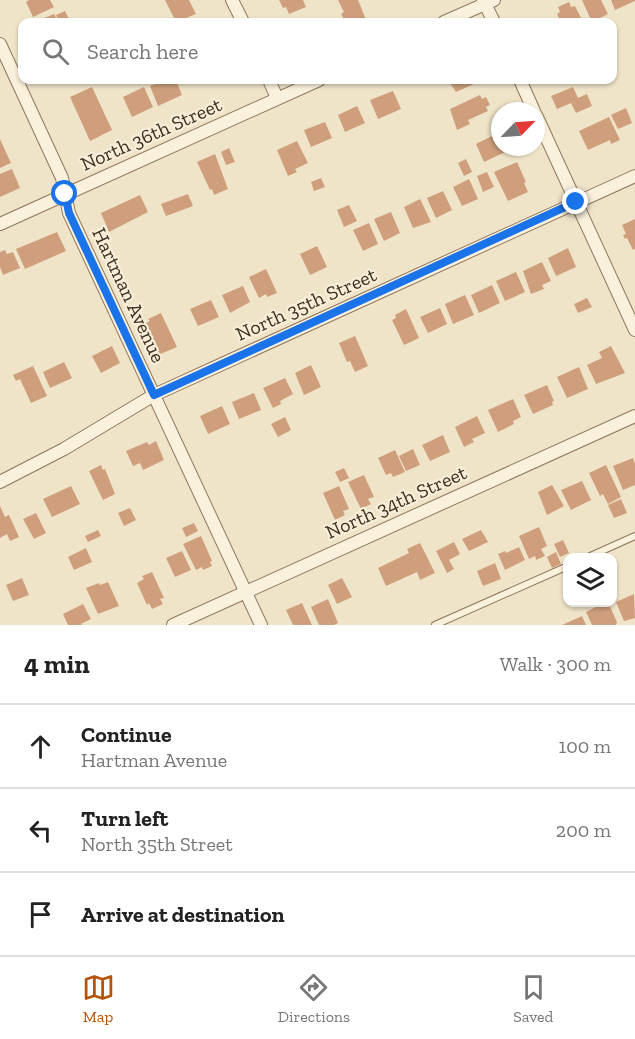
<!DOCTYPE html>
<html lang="en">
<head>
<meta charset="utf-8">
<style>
  :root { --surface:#fff; --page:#f2f2f2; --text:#222; --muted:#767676; --line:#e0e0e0; --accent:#b45309 }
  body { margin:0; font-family:"Zilla Slab",serif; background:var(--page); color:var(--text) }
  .controls { position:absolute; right:18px; bottom:18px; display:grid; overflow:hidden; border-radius:12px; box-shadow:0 2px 4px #0004 }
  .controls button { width:54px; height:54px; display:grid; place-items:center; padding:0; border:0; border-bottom:2px solid var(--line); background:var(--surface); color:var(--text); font:30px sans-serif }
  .compass { position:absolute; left:491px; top:102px; width:54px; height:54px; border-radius:50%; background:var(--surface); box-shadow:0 2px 4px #0004; rotate:65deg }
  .stop { position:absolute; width:18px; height:18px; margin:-14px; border:4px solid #1a73e8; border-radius:50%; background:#fff }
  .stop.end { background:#1a73e8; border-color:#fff; box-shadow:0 2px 6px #0008 }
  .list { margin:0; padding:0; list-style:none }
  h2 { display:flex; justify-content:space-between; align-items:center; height:78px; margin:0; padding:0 24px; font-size:26px }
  h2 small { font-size:20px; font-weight:400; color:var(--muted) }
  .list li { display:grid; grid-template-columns:39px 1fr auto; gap:18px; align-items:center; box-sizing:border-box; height:84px; padding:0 24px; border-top:2px solid var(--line) }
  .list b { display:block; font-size:22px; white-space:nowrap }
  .list p { margin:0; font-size:20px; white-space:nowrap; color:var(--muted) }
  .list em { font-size:20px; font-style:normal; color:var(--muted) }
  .icon { flex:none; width:33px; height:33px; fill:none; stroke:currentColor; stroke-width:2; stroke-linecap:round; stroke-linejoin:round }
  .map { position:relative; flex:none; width:635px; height:625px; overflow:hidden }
  .search { position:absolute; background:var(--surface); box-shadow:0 2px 4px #0004; left:18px; right:18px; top:18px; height:66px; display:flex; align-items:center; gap:15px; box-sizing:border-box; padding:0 21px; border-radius:12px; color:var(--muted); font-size:22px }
  .sheet { height:330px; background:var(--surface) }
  nav { display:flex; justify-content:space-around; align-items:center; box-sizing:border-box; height:84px; border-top:2px solid var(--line); background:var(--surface); font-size:16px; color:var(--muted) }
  nav a { display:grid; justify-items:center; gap:3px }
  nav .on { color:var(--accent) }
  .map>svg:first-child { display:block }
  .building { fill:#cf9f7d }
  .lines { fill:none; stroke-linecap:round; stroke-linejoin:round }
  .service-casing { stroke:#8d765c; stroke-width:8 }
  .minor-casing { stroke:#8d765c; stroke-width:14 }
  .service { stroke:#faf1dc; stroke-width:6 }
  .minor { stroke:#faf1dc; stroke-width:12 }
  .route { stroke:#1a73e8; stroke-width:8 }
  .labels { text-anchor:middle; stroke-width:4.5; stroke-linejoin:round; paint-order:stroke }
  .street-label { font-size:20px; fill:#3d2e20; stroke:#f7eed8 }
</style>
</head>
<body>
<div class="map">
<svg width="635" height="625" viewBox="0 0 635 625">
  <rect width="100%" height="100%" fill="#f0e4c8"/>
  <g class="building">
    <path d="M29,0h21l4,7 -21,10 -7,-15z"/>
    <path d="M165,0h24l7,14 -20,8z"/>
    <path d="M279,0h24l3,7 -17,7 -3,-7 -3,1z"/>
    <path d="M338,0h20l9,22 -22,-1 -4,-7 3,-2z"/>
    <path d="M582,0h19l7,14 -16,8z"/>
    <path d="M611,0h24v1l-20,9z"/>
    <path d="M569,2l2,5 4,-1 8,16h-22l-4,-8 3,-2 -2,-5z"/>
    <path d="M65,11l4,8 -10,3 -3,-7z"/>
    <path d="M54,14l4,8h-23z"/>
    <path d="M165,80h11l6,15 -24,11 -8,-20z"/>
    <path d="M448,80h24l2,4 -18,8z"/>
    <path d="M92,87l20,43 -22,11 -20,-44z"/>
    <path d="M144,87l9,20 -21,10 -9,-20z"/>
    <path d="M573,87l5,11 9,-4 5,12 -16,7 -5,-10 -14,6 -6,-13z"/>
    <path d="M393,91l8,18 -23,10 -8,-19z"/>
    <path d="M480,95l2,4 4,-2 4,8 -4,2 2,4 -20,9 2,4 -13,6 -7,-21z"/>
    <path d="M357,106l8,17 -20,9 -7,-17z"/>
    <path d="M626,108l6,15 -14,6 -7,-14z"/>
    <path d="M609,117l11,23 -9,4 -1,-4 -22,10 -9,-19z"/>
    <path d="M325,122l7,16 -21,9 -7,-17z"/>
    <path d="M500,132v15h16l-32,15 -8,-18z"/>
    <path d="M0,139l11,24 -11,5z"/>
    <path d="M297,141l11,22 -13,6 2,3 -9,4 -11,-26z"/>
    <path d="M229,148l6,14 -9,3 -5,-13z"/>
    <path d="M215,154l13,35 -14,6 -2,-6 -2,1 -13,-28z"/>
    <path d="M466,159l6,13 -8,4 -6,-13z"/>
    <path d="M517,162l9,20 -2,1 4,9 -20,9 -14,-29z"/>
    <path d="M12,169l8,19 -20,9v-23z"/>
    <path d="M487,172l7,15 -11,5 -6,-16z"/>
    <path d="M321,178l4,9 -11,4 -3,-9z"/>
    <path d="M469,179l9,20 -16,7 -9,-19z"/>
    <path d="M443,191l9,19 -16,8 -9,-20z"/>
    <path d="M188,194l5,12 -27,10 -5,-12z"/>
    <path d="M140,195l8,17 -39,20 -8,-19z"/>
    <path d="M420,199l11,23 -18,6 -9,-21z"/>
    <path d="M349,205l8,16 -13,6 -7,-17z"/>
    <path d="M391,212l9,21 -16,8 -10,-22z"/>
    <path d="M635,219v30l-2,1 -6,-12 -2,1 -2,-4 3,-1 -4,-9z"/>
    <path d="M369,223l9,21 -15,7 -10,-21z"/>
    <path d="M57,232l9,19 -41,18 -9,-20z"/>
    <path d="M317,246l10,21 -17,8 -10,-21z"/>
    <path d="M568,248l8,19 -20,9 -8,-18z"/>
    <path d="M5,250l2,4 6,-2 7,16 -17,7 -3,-8v-15z"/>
    <path d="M542,262l9,19 -9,4 2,4 -13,5 -8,-23z"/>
    <path d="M266,269l11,24 -10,4 -1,-3 -7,4 -10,-21z"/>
    <path d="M516,272l9,20 -20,9 -9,-20z"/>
    <path d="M492,285l8,18 -21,10 -8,-18z"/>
    <path d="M243,286l7,16 -20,11 -8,-18z"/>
    <path d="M465,295l9,20 -21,9 -8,-20z"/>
    <path d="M587,298l5,9 -14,6 -4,-9z"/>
    <path d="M211,300l8,17 -21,9 -8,-17z"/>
    <path d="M440,308l7,16 -19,9 -8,-16z"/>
    <path d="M406,309l13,29 -15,7 -12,-25 4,-2 -1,-3z"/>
    <path d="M161,313l16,34 -19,8 -14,-31 6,-3 -2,-2z"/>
    <path d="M355,336l13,30 -13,6 -5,-11 -3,1 -8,-19z"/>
    <path d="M112,346l8,17 -19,10 -9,-17z"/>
    <path d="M611,346l14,27 -29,11 -9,-19 15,-7 -3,-6z"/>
    <path d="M64,362l8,16 -22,10 -7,-16z"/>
    <path d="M311,365l10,22 -17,8 -9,-22z"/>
    <path d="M33,366l14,30 -16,7 -11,-24 -4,2 -3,-6z"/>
    <path d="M579,367l9,22 -21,9 -10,-21z"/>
    <path d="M285,378l8,16 -13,7 1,3 -8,4 -10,-20z"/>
    <path d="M547,385l7,16 -2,1 1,3 -20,9 -9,-19z"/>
    <path d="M254,393l7,17 -22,9 -7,-17z"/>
    <path d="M513,399l8,18 -8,4 1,3 -16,8 -10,-22z"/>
    <path d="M222,406l8,18 -22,10 -8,-18z"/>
    <path d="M477,416l8,17 -13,6 2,3 -10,5 -9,-20z"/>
    <path d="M285,417l6,13 -13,7 -7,-13z"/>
    <path d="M443,435l7,17 -20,9 -8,-16z"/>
    <path d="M156,441l8,19 -21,10 -3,-7 -7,3 -7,-15 21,-9 2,3z"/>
    <path d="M413,449l7,16 -14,6 -7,-15z"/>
    <path d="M395,450l10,22 -12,5 -2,-4 -5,2 -8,-17z"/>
    <path d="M633,458l2,6v21l-12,5 -10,-24z"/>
    <path d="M101,465l2,5 2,-1 10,25 -12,6 -14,-29z"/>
    <path d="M606,465l15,32 -13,7 -5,-10 -3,2 -11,-23z"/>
    <path d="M344,468l5,10 -9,4 -5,-10z"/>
    <path d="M364,475l10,22 -6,2 3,5 -10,5 -13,-27z"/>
    <path d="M582,481l9,19 -20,10 -10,-20z"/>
    <path d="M552,485l12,21 -17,9 -9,-23z"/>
    <path d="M71,486l9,18 -28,13 -9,-18z"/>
    <path d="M339,486l10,23 -6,2 2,4 -10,5 -12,-27z"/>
    <path d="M621,499l6,14 -13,5 -6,-13z"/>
    <path d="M0,506l5,11 4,-2 10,22 -9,4 -3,-7 -7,4z"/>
    <path d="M130,508l6,12 -12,6 -6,-13z"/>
    <path d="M36,513l10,20 -12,6 -11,-20z"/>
    <path d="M194,523l4,8 -12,6 -4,-9z"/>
    <path d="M539,527l8,19 -6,3 4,7 -9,4 -1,-4 -6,3 -10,-23z"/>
    <path d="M98,530l3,6 -13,6 -3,-6z"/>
    <path d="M481,530l7,12 -19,9 -7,-12z"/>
    <path d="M201,536l11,25 -2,1 2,4 -9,4 -1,-3 -6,3 -13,-26z"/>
    <path d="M563,540l6,13 -9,4 -6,-13z"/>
    <path d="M454,542l6,12 -11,6 5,9 -7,4 -11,-22z"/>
    <path d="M420,543l15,30 -15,7 -3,-8 -31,14 -8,-18 31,-15 -2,-4z"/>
    <path d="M519,547l6,13 -20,10 -7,-16 7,-3 1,2z"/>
    <path d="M86,548l6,14 -18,8 -6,-13z"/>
    <path d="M182,551l9,19 -16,7 -9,-19z"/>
    <path d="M556,552l5,12 -9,4 -5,-11z"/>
    <path d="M495,563l6,16 -18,7 -6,-15z"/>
    <path d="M152,572l12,26 -4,1 3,5 -11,5 -3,-6 -2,2 -10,-22 7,-4 -2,-3z"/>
    <path d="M22,578l7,17 -16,6 -7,-16z"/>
    <path d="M342,578l10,19 -15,7 -9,-19z"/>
    <path d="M108,582l11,24 -21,8 -12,-26 13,-5 1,2z"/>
    <path d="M634,594l1,24 -11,3 -8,-19z"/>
    <path d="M328,599l10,24 -4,2h-15l-8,-18z"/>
    <path d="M606,602h2l9,20 -1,3h-24l-6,-13z"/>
    <path d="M302,603l10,22h-19l-7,-15z"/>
    <path d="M83,604l8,15 -10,5 1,1h-14l-5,-11z"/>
    <path d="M582,616l4,9h-24z"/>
  </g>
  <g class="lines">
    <defs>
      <g id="service">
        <path d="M586,558l49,-22"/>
        <path d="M435,625l133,-59"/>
      </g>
      <g id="minor">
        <path d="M232,0l11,22"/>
        <path d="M483,0l11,22"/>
        <path d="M444,22l50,-22"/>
        <path d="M0,44l62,134 7,35 192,412"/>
        <path d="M269,80l8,18"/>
        <path d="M520,80l14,31"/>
        <path d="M536,115l99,215"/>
        <path d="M0,224l319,-144"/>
        <path d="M0,482l64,-33 90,-54 481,-219"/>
        <path d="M173,625l462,-209"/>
      </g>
    </defs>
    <use href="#service" class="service-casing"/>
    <use href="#minor" class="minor-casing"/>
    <use href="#service" class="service"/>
    <use href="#minor" class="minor"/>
  </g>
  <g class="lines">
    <path class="route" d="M65,194l4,19 85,182 422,-193"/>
  </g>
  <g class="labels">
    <g class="street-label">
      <text transform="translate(151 134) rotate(-24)" y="7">North 36th Street</text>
      <text transform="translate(129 295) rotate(65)" y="7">Hartman Avenue</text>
      <text transform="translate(306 304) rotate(-24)" y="7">North 35th Street</text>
      <text transform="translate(396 502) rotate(-24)" y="7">North 34th Street</text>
    </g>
  </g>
</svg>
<div class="controls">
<button><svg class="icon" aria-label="layers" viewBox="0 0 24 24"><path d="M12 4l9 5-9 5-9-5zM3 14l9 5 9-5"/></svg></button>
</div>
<svg class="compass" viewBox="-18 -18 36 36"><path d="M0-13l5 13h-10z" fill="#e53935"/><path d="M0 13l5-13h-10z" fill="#767676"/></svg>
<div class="stop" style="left:65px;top:194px"></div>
<div class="stop end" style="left:576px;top:202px"></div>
<div class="search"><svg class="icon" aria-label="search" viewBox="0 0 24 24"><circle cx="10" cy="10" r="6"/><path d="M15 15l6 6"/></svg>Search here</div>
</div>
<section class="sheet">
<h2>4 min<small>Walk · 300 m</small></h2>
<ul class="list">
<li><svg class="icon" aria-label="ahead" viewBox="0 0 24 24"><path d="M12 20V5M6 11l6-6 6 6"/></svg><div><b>Continue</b><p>Hartman Avenue</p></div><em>100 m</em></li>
<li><svg class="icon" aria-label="left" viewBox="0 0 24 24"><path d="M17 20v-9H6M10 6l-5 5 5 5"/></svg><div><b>Turn left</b><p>North 35th Street</p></div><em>200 m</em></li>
<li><svg class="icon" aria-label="arrive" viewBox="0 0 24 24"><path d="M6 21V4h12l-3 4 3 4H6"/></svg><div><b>Arrive at destination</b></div></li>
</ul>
</section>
<nav>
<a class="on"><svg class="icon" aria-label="map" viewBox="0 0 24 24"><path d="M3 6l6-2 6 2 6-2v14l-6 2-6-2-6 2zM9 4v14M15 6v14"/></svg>Map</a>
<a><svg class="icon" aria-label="directions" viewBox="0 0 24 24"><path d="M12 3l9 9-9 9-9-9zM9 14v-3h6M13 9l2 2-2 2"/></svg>Directions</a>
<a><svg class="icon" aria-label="saved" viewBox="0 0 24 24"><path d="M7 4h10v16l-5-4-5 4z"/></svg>Saved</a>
</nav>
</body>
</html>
